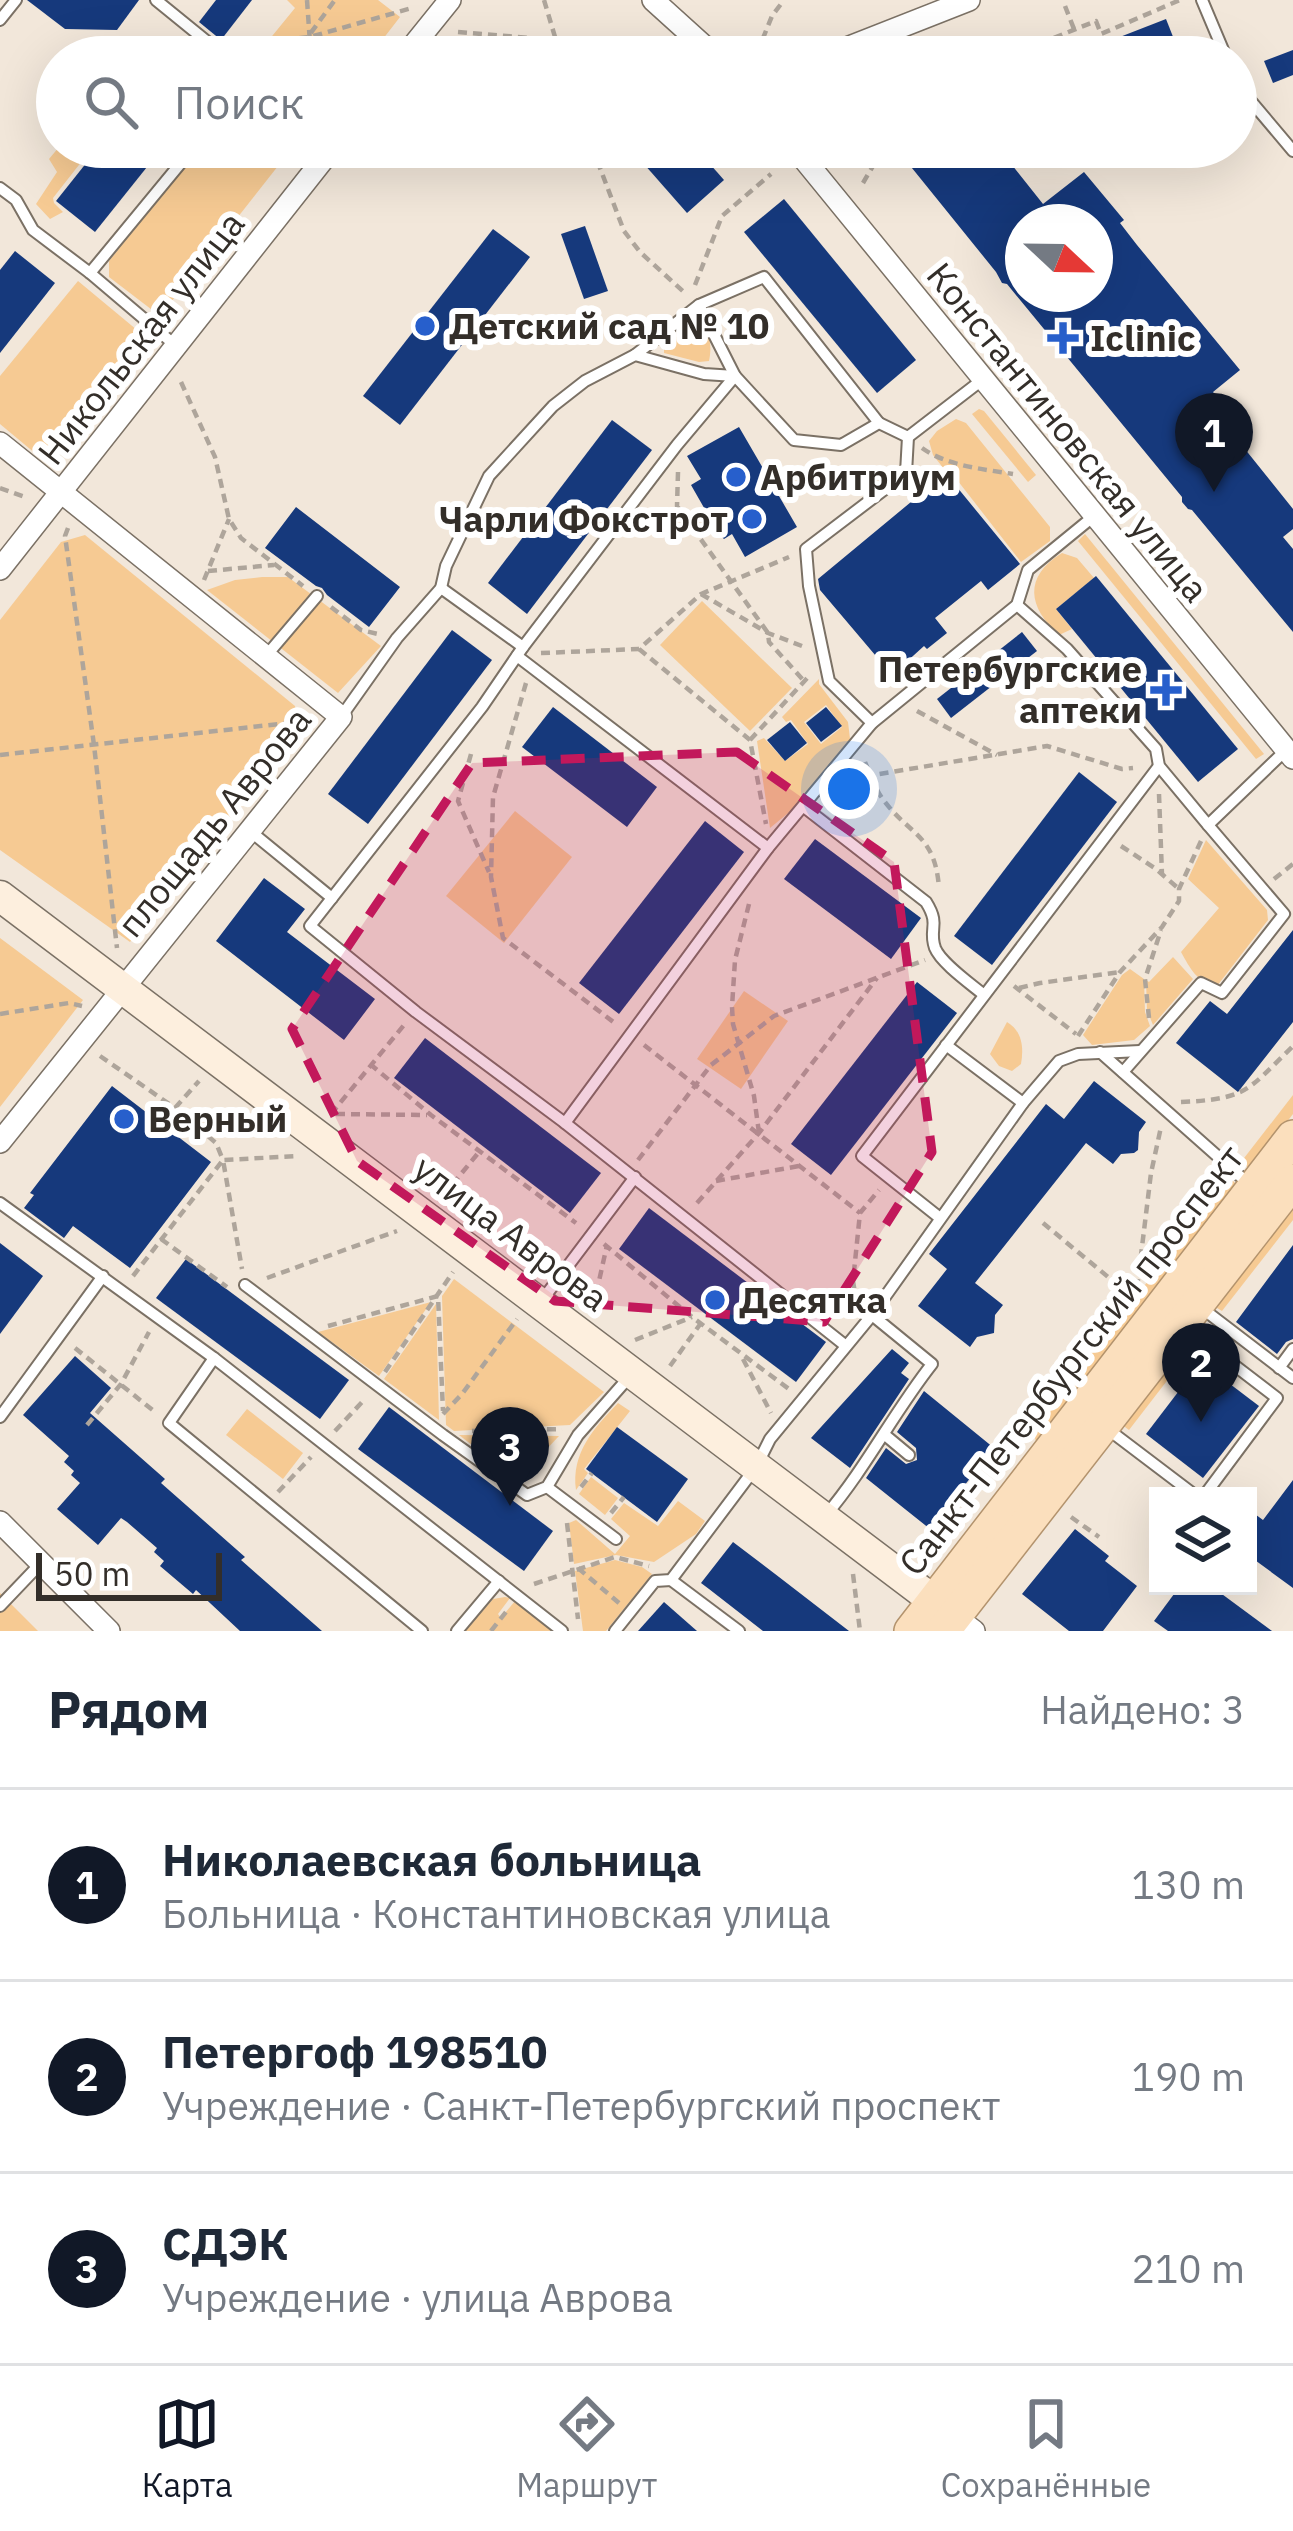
<!DOCTYPE html>
<html lang="ru">
<head>
<meta charset="utf-8">
<style>
  :root { --surface:#fff; --page:#f6f6f7; --text:#1f2937; --muted:#747a83; --line:#e0e1e3; --accent:#111827 }
  body { margin:0; font-family:"IBM Plex Sans",sans-serif; background:var(--page); color:var(--text) }
  .controls { position:absolute; right:36px; bottom:36px; display:grid; overflow:hidden; border-radius:0px; box-shadow:0 12px 48px #0002 }
  .controls button { width:108px; height:108px; display:grid; place-items:center; padding:0; border:0; border-bottom:3px solid var(--line); background:var(--surface); color:var(--text); font:60px sans-serif }
  .compass { position:absolute; left:1005px; top:204px; width:108px; height:108px; border-radius:50%; background:var(--surface); box-shadow:0 12px 48px #0002; rotate:112deg }
  .scale { position:absolute; left:36px; bottom:30px; width:186px; box-sizing:border-box; padding-left:12px; border:6px solid #332e29; border-top:0; font-size:33px; line-height:42px; white-space:nowrap; color:#332e29; -webkit-text-stroke:9px #fff; paint-order:stroke }
  .you { position:absolute; left:849px; top:789px; width:42px; height:42px; margin:-30px; border:9px solid #fff; border-radius:50%; background:#1a73e8; box-shadow:0 0 0 18px #1a73e833 }
  .badge { display:grid; place-items:center; width:78px; height:78px; border-radius:50%; background:var(--accent); color:#fff; font-size:39px; font-weight:700 }
  .pin { position:absolute; translate:-50% -99px; filter:drop-shadow(0 3px 6px #0008) }
  .pin::after { content:''; position:absolute; top:63px; width:42px; height:36px; background:inherit; clip-path:polygon(0 0,100% 0,50% 100%) }
  .list { margin:0; padding:0; list-style:none }
  h2 { display:flex; justify-content:space-between; align-items:center; height:156px; margin:0; padding:0 48px; font-size:51px }
  h2 small { font-size:39px; font-weight:400; color:var(--muted) }
  .list li { display:grid; grid-template-columns:78px 1fr auto; gap:36px; align-items:center; box-sizing:border-box; height:192px; padding:0 48px; border-top:3px solid var(--line) }
  .list b { display:block; font-size:45px; white-space:nowrap }
  .list p { margin:0; font-size:39px; white-space:nowrap; color:var(--muted) }
  .list em { font-size:39px; font-style:normal; color:var(--muted) }
  .icon { flex:none; width:66px; height:66px; fill:none; stroke:currentColor; stroke-width:2; stroke-linecap:round; stroke-linejoin:round }
  .map { position:relative; flex:none; width:1293px; height:1631px; overflow:hidden }
  .search { position:absolute; background:var(--surface); box-shadow:0 12px 48px #0002; left:36px; right:36px; top:36px; height:132px; display:flex; align-items:center; gap:30px; box-sizing:border-box; padding:0 42px; border-radius:66px; color:var(--muted); font-size:45px }
  .sheet { height:732px; background:var(--surface) }
  nav { display:flex; justify-content:space-around; align-items:center; box-sizing:border-box; height:168px; border-top:3px solid var(--line); background:var(--surface); font-size:33px; color:var(--muted) }
  nav a { display:grid; justify-items:center; gap:6px }
  nav .on { color:var(--accent) }
  .map>svg:first-child { display:block }
  .green { fill:#f6ca93; fill-rule:evenodd }
  .building { fill:#16397c; fill-rule:evenodd }
  .lines { fill:none; stroke-linecap:round; stroke-linejoin:round }
  .lane-casing { stroke:#7b7165; stroke-width:14 }
  .street-casing { stroke:#7b7165; stroke-width:24 }
  .secondary-casing { stroke:#7b7165; stroke-width:33 }
  .primary-casing { stroke:#b3936d; stroke-width:36 }
  .path { stroke:#aea59b; stroke-width:4.5; stroke-dasharray:9 6; stroke-linecap:butt }
  .lane { stroke:#fff; stroke-width:10 }
  .street { stroke:#fff; stroke-width:21 }
  .secondary { stroke:#fdefde; stroke-width:30 }
  .primary { stroke:#fbdfbd; stroke-width:33 }
  .marked { fill:#c2185b; fill-opacity:0.2; stroke:#c2185b; stroke-width:9; stroke-dasharray:24 15; stroke-linejoin:round }
  .poi-dot { fill:#275fcc; stroke:#fff; stroke-width:4.5 }
  .labels { text-anchor:middle; stroke-width:12; stroke-linejoin:round; paint-order:stroke }
  .poi-label { font-size:36px; font-weight:bold; fill:#332e29; stroke:#fff; text-anchor:start }
  .street-label { font-size:36px; fill:#332e29; stroke:#fff }
</style>
</head>
<body>
<div class="map">
<svg width="1293" height="1631" viewBox="0 0 1293 1631">
  <rect width="100%" height="100%" fill="#f2e7da"/>
  <g class="green">
    <path d="M287,0h91l22,17 -31,40h-114l40,-49z"/>
    <path d="M59,147h34l-40,51 1,5 9,9 -13,7 -14,-15 21,-32 -8,-13z"/>
    <path d="M200,147h93l-133,169 -51,-39v-16z"/>
    <path d="M78,281l65,54 -101,124 -42,-35v-48z"/>
    <path d="M696,323c15,6 16,24 13,38l-10,1 -35,-9v-7z"/>
    <path d="M979,409l5,2 52,64 -8,7 -56,-68z"/>
    <path d="M956,419l10,4 84,104v14l-29,21 -74,-95 -3,2 -11,-14 -4,-14 8,-10z"/>
    <path d="M1085,534l179,220 -8,5 -178,-218z"/>
    <path d="M85,535l210,171 6,28 -171,208 -130,-92v-230l61,-78z"/>
    <path d="M1062,553l15,5 17,20 -38,31 16,20 -13,6c-31,-28 -36,-58 3,-82z"/>
    <path d="M262,577h26l93,69 -43,47 -131,-103 28,-10z"/>
    <path d="M702,601l90,87 -42,43 -90,-86z"/>
    <path d="M819,679v5l29,38 2,17 -58,71 -22,18 -13,-87 7,-3 21,23 23,-17 -17,-24 -5,2 -4,-5zM826,705l16,22 -21,17 -17,-22z"/>
    <path d="M515,811l57,46 -68,86 -58,-47z"/>
    <path d="M1206,840l54,62 7,8 1,10 -51,66c-20,-3 -27,-18 -36,-34l38,-44 -31,-29z"/>
    <path d="M0,938l83,62 -83,107z"/>
    <path d="M1173,957l20,22 -40,46 -6,-15 -1,-30 3,2z"/>
    <path d="M1130,969l14,10 1,33 5,14 -16,14 -42,5 -9,-10 39,-60z"/>
    <path d="M744,991l44,30 -47,68 -44,-30z"/>
    <path d="M1007,1022c15,9 17,25 14,42l-9,7 -13,-5 -9,-12z"/>
    <path d="M1293,1095v19l-43,55 -9,-7z"/>
    <path d="M1229,1177l9,9 -201,258 -5,-14z"/>
    <path d="M1293,1202v18l-71,91 -5,-3 -1,-6z"/>
    <path d="M454,1279l150,113 -34,33 -116,6 -8,-6 -4,-129z"/>
    <path d="M431,1302l-52,74 -61,-44z"/>
    <path d="M436,1304l3,116 -55,-41z"/>
    <path d="M1185,1341l8,6 -64,83 -8,-6z"/>
    <path d="M618,1403l12,8 -46,58 4,4 -12,17c-5,-37 18,-62 42,-87z"/>
    <path d="M247,1409l56,44 -20,26 -57,-44z"/>
    <path d="M459,1435l100,1 -31,33 -8,3 -22,-7z"/>
    <path d="M591,1477l27,21 -13,17 -26,-21z"/>
    <path d="M678,1501l27,20 -9,13 -42,28 -38,-7 -42,9 -5,-41 7,-3 39,34 15,-18 -19,-17 13,-16 34,23z"/>
    <path d="M615,1560l27,7 10,7 -46,57h-23l-8,-60z"/>
    <path d="M0,1593l38,38h-38z"/>
    <path d="M505,1597l5,1 -12,16 3,4 14,-17 38,30h-88l28,-32z"/>
  </g>
  <g class="building">
    <path d="M27,0h112l-22,30 -52,-1z"/>
    <path d="M216,0h36l-31,40 -22,-18z"/>
    <path d="M1166,19l15,38h-110v-1z"/>
    <path d="M187,38l22,18 -1,1h-35z"/>
    <path d="M1293,50v25l-20,8 -9,-22z"/>
    <path d="M99,147h64l-68,85 -39,-31z"/>
    <path d="M629,147h66l29,33 -37,33z"/>
    <path d="M895,147h112l5,18 31,39 41,-32 40,48 -4,3 17,22 103,125 -27,22 18,23 -7,8 69,86v20l-10,8 10,12v83l-101,-122 -4,-1 -6,-7v-5l-175,-213 -5,-1 -6,-11zM1023,222h72v72h-72z"/>
    <path d="M784,199l132,161 -39,33 -133,-161z"/>
    <path d="M585,226l23,65 -24,8 -23,-65z"/>
    <path d="M493,229l37,28 -130,168 -37,-29z"/>
    <path d="M15,251l40,32 -55,70v-83z"/>
    <path d="M612,420l40,30 -125,164 -39,-31z"/>
    <path d="M739,427l58,100 -52,30 -13,-23 -8,5 -5,-5 -28,-49 10,-6 -14,-23z"/>
    <path d="M943,470l77,94 -32,26 -7,-9 -46,37 12,15 -20,16 -3,-3 -32,29 -72,-85 -2,-11 99,-82 -3,-3z"/>
    <path d="M296,507l104,80 -31,40 -42,-32 -5,-7 -6,-2 -51,-38z"/>
    <path d="M1096,576l142,173 -40,33 -142,-173z"/>
    <path d="M452,630l40,30 -124,164 -40,-30z"/>
    <path d="M1022,632l15,19 -86,67 -14,-19z"/>
    <path d="M553,707l104,80 -30,40 -105,-80z"/>
    <path d="M826,707l16,19 -21,16 -15,-19z"/>
    <path d="M790,722l17,21 -22,18 -18,-21z"/>
    <path d="M1079,772l38,30 -125,163 -38,-29z"/>
    <path d="M705,821l39,31 -125,162 -40,-31z"/>
    <path d="M815,839l106,79 -30,41 -107,-80z"/>
    <path d="M264,878l41,31 -18,23 88,67 -31,41 -128,-99z"/>
    <path d="M1293,930v92l-55,70 -62,-49 34,-42 17,13z"/>
    <path d="M917,982l40,31 -126,162 -40,-31z"/>
    <path d="M425,1038l176,135 -31,40 -176,-135z"/>
    <path d="M1094,1081l52,41 -7,10 -1,18 -4,3 -13,1 -8,10 -27,-21 -111,140 28,22 -8,10 -1,18 -17,4 -7,10 -52,-41 29,-37 -18,-15 117,-150 18,15z"/>
    <path d="M112,1086l99,76 -81,106 -57,-42 -9,12 -40,-30 10,-13 -4,-2z"/>
    <path d="M649,1208l177,134 -30,40 -177,-133z"/>
    <path d="M0,1243l43,33 -43,58z"/>
    <path d="M1293,1245v94l-7,3 -9,12 -41,-32z"/>
    <path d="M186,1259l163,121 -29,39 -164,-121z"/>
    <path d="M892,1349l17,14 -8,10 8,6 -59,89 -39,-30z"/>
    <path d="M75,1356l36,32 -21,25 75,66 -4,4 84,74 -4,3 81,71h-82l-44,-41 -3,4 -33,-28 4,-5 -10,-9 3,-4 -30,-26 -6,-4 -23,27 -41,-36 23,-26 -9,-8 3,-4 -10,-9 5,-6 -46,-41z"/>
    <path d="M1201,1362l58,44 -56,72 -57,-44z"/>
    <path d="M924,1391l70,57 -64,81 -64,-51 20,-30 20,16 11,-4 -1,-12 -19,-16z"/>
    <path d="M389,1407l164,124 -29,40 -166,-122z"/>
    <path d="M617,1427l71,52 -31,43 -71,-53z"/>
    <path d="M1293,1480v108l-45,-33v-46l15,11z"/>
    <path d="M1075,1529l34,27 -4,5 32,25 -34,45h-34l-47,-37z"/>
    <path d="M733,1542l46,35 70,54h-86l-54,-42 -8,-6z"/>
    <path d="M1180,1586h31l61,45h-104l-14,-10z"/>
    <path d="M664,1602l33,29h-59z"/>
  </g>
  <g class="lines">
    <defs>
      <g id="lane">
        <path d="M156,0l70,57"/>
        <path d="M1202,0l24,57"/>
        <path d="M0,20l16,-20"/>
        <path d="M1239,87l54,64"/>
        <path d="M1043,158l31,-11"/>
        <path d="M0,188l16,12 17,30 57,43 86,73"/>
        <path d="M90,273l104,-126"/>
        <path d="M699,305l36,71 59,64 47,5 38,-22 29,14 74,-57"/>
        <path d="M635,355l64,-50 65,-28 115,146"/>
        <path d="M735,376l-58,69 -154,202 -41,60 -172,219 106,86 149,111 281,223"/>
        <path d="M441,588l82,59"/>
        <path d="M1017,605l50,44 89,100 3,17 49,59 78,-75"/>
        <path d="M266,656l51,-60"/>
        <path d="M517,656l251,192"/>
        <path d="M341,717l56,-79 44,-50 5,-22 43,-90 64,-70 32,-25 50,-26 69,19 31,2"/>
        <path d="M872,723l-43,-42 -20,-95 -3,-37 100,-76 2,-36"/>
        <path d="M804,807l122,95c15,24 2,26 9,46 6,15 36,36 49,47"/>
        <path d="M250,831l82,67"/>
        <path d="M946,1045l77,58"/>
        <path d="M1100,1052l150,133"/>
        <path d="M1123,1072l78,-89 21,10 62,-79 -76,-89"/>
        <path d="M565,1123l203,-275 104,-125 145,-118 11,-35 66,-54"/>
        <path d="M0,1203l214,155 -45,65 253,208"/>
        <path d="M940,1218l-78,-62 297,-390"/>
        <path d="M245,1285l198,150 84,60 20,-8 31,-52 52,-59"/>
        <path d="M543,1299l92,-122"/>
        <path d="M1203,1309l90,69"/>
        <path d="M1187,1329l90,69 -73,98"/>
        <path d="M214,1358l348,273"/>
        <path d="M1279,1368l14,-19"/>
        <path d="M0,1417l103,-141"/>
        <path d="M1105,1427l91,69"/>
        <path d="M885,1435l24,20"/>
        <path d="M547,1487l69,52"/>
        <path d="M826,1515c40,-47 68,-103 106,-151l-60,-49"/>
        <path d="M671,1580l68,51"/>
        <path d="M0,1606l41,-43"/>
        <path d="M457,1631l42,-50"/>
        <path d="M615,1631l40,-50 16,-1 85,-113 14,-28 102,-124 151,-212 36,-42 19,-7 62,-3"/>
      </g>
      <g id="street">
        <path d="M653,0l63,57"/>
        <path d="M404,57l46,-57"/>
        <path d="M824,57l145,-57"/>
        <path d="M794,147l499,611"/>
        <path d="M0,443l341,274 -341,425"/>
        <path d="M0,569l333,-422"/>
        <path d="M0,1522l109,109"/>
        <path d="M954,1616l20,15"/>
      </g>
      <path id="secondary" d="M0,896l954,720"/>
      <g id="primary">
        <path d="M911,1631l382,-494"/>
        <path d="M943,1631l350,-450"/>
      </g>
    </defs>
    <use href="#lane" class="lane-casing"/>
    <use href="#street" class="street-casing"/>
    <use href="#secondary" class="secondary-casing"/>
    <use href="#primary" class="primary-casing"/>
    <g class="path">
      <path d="M307,0l4,57"/>
      <path d="M544,0l17,57"/>
      <path d="M1065,6l9,23"/>
      <path d="M458,32l158,13 25,-6"/>
      <path d="M239,45l71,-8 102,-29"/>
      <path d="M757,53l15,-37 12,-16"/>
      <path d="M293,57l42,-57"/>
      <path d="M943,57l3,-3"/>
      <path d="M1015,57l1,-4 80,-32 5,13 79,-34"/>
      <path d="M592,147l32,84 16,21 46,42"/>
      <path d="M705,159l8,-6 -5,-6"/>
      <path d="M863,183l21,-36"/>
      <path d="M695,285l27,-69 49,-42"/>
      <path d="M181,382l34,75 14,62 12,19 62,48"/>
      <path d="M922,448c25,18 61,21 91,26"/>
      <path d="M678,472l-1,34 91,127 1,9 35,39"/>
      <path d="M0,488l25,9"/>
      <path d="M68,528l-3,8 29,209 23,203"/>
      <path d="M208,571l66,-6"/>
      <path d="M204,580l25,-61"/>
      <path d="M701,594l67,39 34,13"/>
      <path d="M331,607l30,23 17,4"/>
      <path d="M639,649l111,91 16,84"/>
      <path d="M541,653l98,-4 62,-55 88,-37"/>
      <path d="M526,683l-33,114 -2,80 12,61 113,86"/>
      <path d="M917,711l80,44"/>
      <path d="M750,740l61,-66"/>
      <path d="M471,754l-13,47 31,71"/>
      <path d="M0,755l306,-34"/>
      <path d="M865,762c5,12 10,26 17,36 27,38 53,35 57,90"/>
      <path d="M850,779l197,-33 75,23 11,-1"/>
      <path d="M1159,794l3,81"/>
      <path d="M1121,846l35,23 23,20"/>
      <path d="M1274,879l19,-15"/>
      <path d="M749,904l-14,56 -3,47 1,17 21,72 5,37"/>
      <path d="M1014,986l62,48"/>
      <path d="M1019,988l21,-5 80,-11"/>
      <path d="M0,1014l69,-11 13,3"/>
      <path d="M1149,1018l-4,-39 16,-49"/>
      <path d="M1078,1036l42,-64 42,-45 17,-26v-12l22,-48"/>
      <path d="M644,1045l216,168"/>
      <path d="M100,1056l75,52 41,35 7,17 76,-4"/>
      <path d="M370,1064l61,51 145,108"/>
      <path d="M1181,1102c66,-3 66,-11 112,-56"/>
      <path d="M175,1108l24,-27"/>
      <path d="M331,1114l73,-89"/>
      <path d="M336,1114l91,1"/>
      <path d="M638,1160l73,-95 63,-49 151,-56"/>
      <path d="M716,1181l83,-15"/>
      <path d="M443,1196l36,-44"/>
      <path d="M697,1203l62,-70 118,-155"/>
      <path d="M1043,1223l88,73"/>
      <path d="M161,1239l66,48"/>
      <path d="M604,1244l88,73 97,72"/>
      <path d="M133,1276l90,-116 19,109"/>
      <path d="M267,1278l130,-47"/>
      <path d="M1137,1288l14,-115 10,-46"/>
      <path d="M859,1302l-3,-3 -3,-18 7,-68 19,-23"/>
      <path d="M593,1308l14,-63"/>
      <path d="M328,1326l110,-30 5,115"/>
      <path d="M635,1340l57,-23"/>
      <path d="M75,1348l80,64"/>
      <path d="M743,1359l28,54"/>
      <path d="M670,1366l31,-43"/>
      <path d="M385,1372l68,-100"/>
      <path d="M443,1414l19,-20 55,-75"/>
      <path d="M87,1425l34,-41 28,-52"/>
      <path d="M335,1431l29,-31"/>
      <path d="M472,1431l90,-2"/>
      <path d="M581,1487l11,-14"/>
      <path d="M278,1492l33,-35"/>
      <path d="M611,1513l13,-16"/>
      <path d="M1071,1517l28,20"/>
      <path d="M567,1523l11,96"/>
      <path d="M578,1568l41,35"/>
      <path d="M853,1574l7,57"/>
      <path d="M534,1584l81,-27 34,9"/>
      <path d="M491,1631l15,-19"/>
    </g>
    <use href="#lane" class="lane"/>
    <use href="#street" class="street"/>
    <use href="#secondary" class="secondary"/>
    <use href="#primary" class="primary"/>
  </g>
  <path class="marked" d="M737,752l157,110 38,290 -108,170 -269,-21 -198,-140 -65,-132 180,-266z"/>
  <g class="poi-dot">
    <circle cx="425" cy="326" r="12"/>
    <path d="M1057 320h12v12h12v12h-12v12h-12v-12h-12v-12h12z"/>
    <circle cx="736" cy="477" r="12"/>
    <circle cx="752" cy="519" r="12"/>
    <path d="M1160 672h12v12h12v12h-12v12h-12v-12h-12v-12h12z"/>
    <circle cx="124" cy="1119" r="12"/>
    <circle cx="715" cy="1300" r="12"/>
  </g>
  <g class="labels">
    <g class="poi-label">
      <text x="449" y="339">Детский сад № 10</text>
      <text x="1090" y="351">Iclinic</text>
      <text x="760" y="490">Арбитриум</text>
      <text x="728" y="532" text-anchor="end">Чарли Фокстрот</text>
      <text x="1142" y="682" text-anchor="end">Петербургские<tspan x="1142" dy="41">аптеки</tspan></text>
      <text x="148" y="1132">Верный</text>
      <text x="739" y="1313">Десятка</text>
    </g>
    <g class="street-label">
      <text transform="translate(141 338) rotate(-52)" y="13">Никольская улица</text>
      <text transform="translate(1068 432) rotate(51)" y="13">Константиновская улица</text>
      <text transform="translate(214 822) rotate(-51)" y="13">площадь Аврова</text>
      <text transform="translate(511 1233) rotate(37)" y="13">улица Аврова</text>
      <text transform="translate(1071 1360) rotate(-52)" y="13">Санкт-Петербургский проспект</text>
    </g>
  </g>
</svg>
<div class="controls">
<button><svg class="icon" aria-label="layers" viewBox="0 0 24 24"><path d="M12 4l9 5-9 5-9-5zM3 14l9 5 9-5"/></svg></button>
</div>
<svg class="compass" viewBox="-18 -18 36 36"><path d="M0-13l5 13h-10z" fill="#e53935"/><path d="M0 13l5-13h-10z" fill="#747a83"/></svg>
<div class="scale">50 m</div>
<div class="you"></div>
<div class="pin badge" style="left:1214px;top:492px">1</div>
<div class="pin badge" style="left:1201px;top:1422px">2</div>
<div class="pin badge" style="left:510px;top:1506px">3</div>
<div class="search"><svg class="icon" aria-label="search" viewBox="0 0 24 24"><circle cx="10" cy="10" r="6"/><path d="M15 15l6 6"/></svg>Поиск</div>
</div>
<section class="sheet">
<h2>Рядом<small>Найдено: 3</small></h2>
<ul class="list">
<li><span class="badge">1</span><div><b>Николаевская больница</b><p>Больница · Константиновская улица</p></div><em>130 m</em></li>
<li><span class="badge">2</span><div><b>Петергоф 198510</b><p>Учреждение · Санкт-Петербургский проспект</p></div><em>190 m</em></li>
<li><span class="badge">3</span><div><b>СДЭК</b><p>Учреждение · улица Аврова</p></div><em>210 m</em></li>
</ul>
</section>
<nav>
<a class="on"><svg class="icon" aria-label="map" viewBox="0 0 24 24"><path d="M3 6l6-2 6 2 6-2v14l-6 2-6-2-6 2zM9 4v14M15 6v14"/></svg>Карта</a>
<a><svg class="icon" aria-label="directions" viewBox="0 0 24 24"><path d="M12 3l9 9-9 9-9-9zM9 14v-3h6M13 9l2 2-2 2"/></svg>Маршрут</a>
<a><svg class="icon" aria-label="saved" viewBox="0 0 24 24"><path d="M7 4h10v16l-5-4-5 4z"/></svg>Сохранённые</a>
</nav>
</body>
</html>
